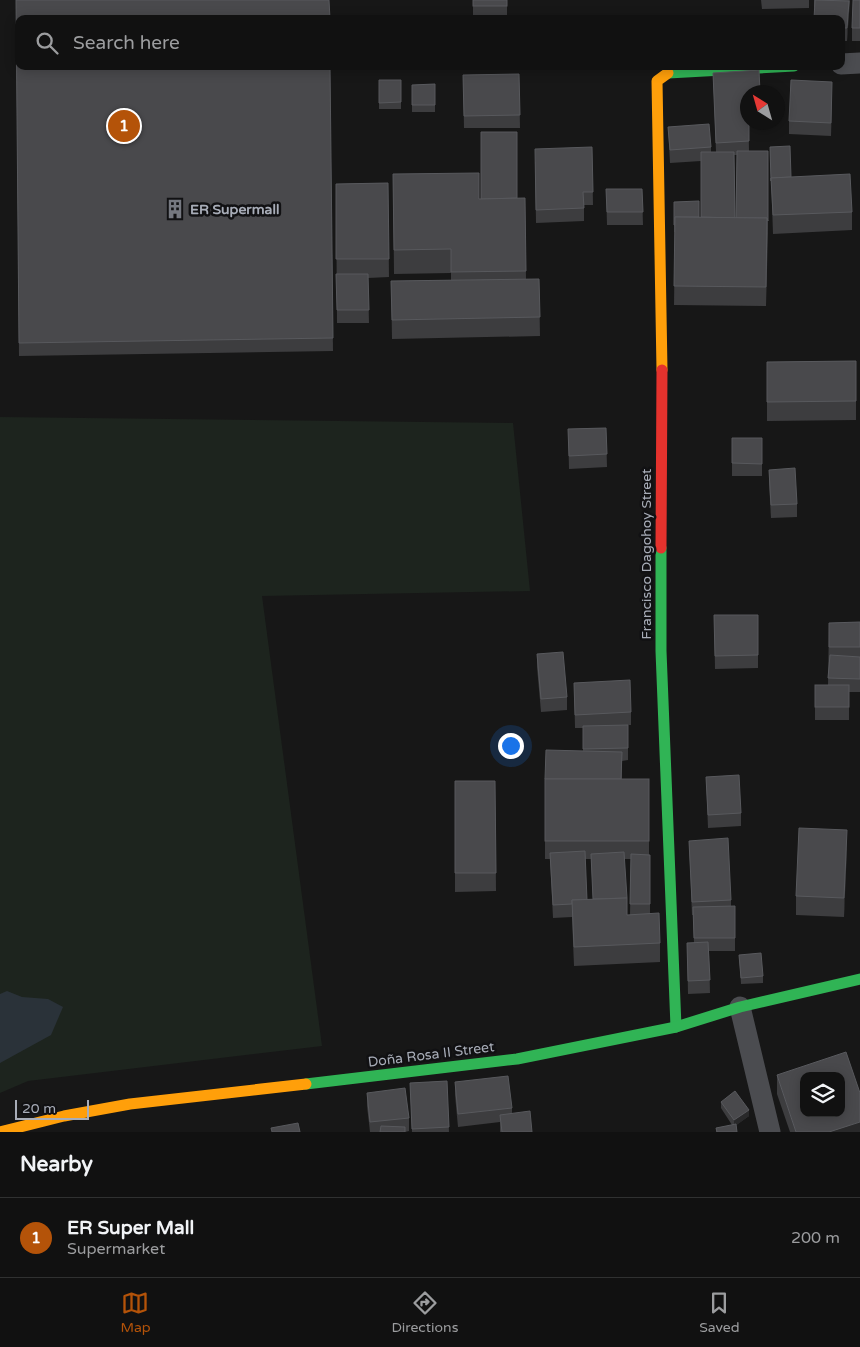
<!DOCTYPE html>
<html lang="en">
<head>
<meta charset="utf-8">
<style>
  :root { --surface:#111; --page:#1a1a1a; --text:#f1f3f6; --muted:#9c9d9f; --line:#303131; --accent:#b45309 }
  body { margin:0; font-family:"Varela Round",sans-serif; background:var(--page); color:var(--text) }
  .controls { position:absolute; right:15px; bottom:15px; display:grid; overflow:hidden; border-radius:10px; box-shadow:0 2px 12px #0003 }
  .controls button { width:45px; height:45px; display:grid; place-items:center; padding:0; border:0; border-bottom:1px solid var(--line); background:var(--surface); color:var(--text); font:25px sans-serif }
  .compass { position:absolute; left:740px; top:85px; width:45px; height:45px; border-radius:50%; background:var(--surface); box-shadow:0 2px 12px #0003; rotate:323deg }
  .scale { position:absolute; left:15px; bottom:12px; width:74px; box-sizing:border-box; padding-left:5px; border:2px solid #a8adb8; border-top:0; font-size:14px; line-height:18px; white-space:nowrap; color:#a8adb8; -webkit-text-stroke:4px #111113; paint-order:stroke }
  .you { position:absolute; left:510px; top:745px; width:18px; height:18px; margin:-12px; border:4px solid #fff; border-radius:50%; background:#1a73e8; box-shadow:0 0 0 8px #1a73e833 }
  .badge { display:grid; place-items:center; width:32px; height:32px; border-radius:50%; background:var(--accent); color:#fff; font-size:16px; font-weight:700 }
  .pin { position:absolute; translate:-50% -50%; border:2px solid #fff; box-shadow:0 1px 5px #0006 }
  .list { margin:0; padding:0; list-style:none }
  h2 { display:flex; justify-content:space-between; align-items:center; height:65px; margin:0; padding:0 20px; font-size:21px }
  h2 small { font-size:16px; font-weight:400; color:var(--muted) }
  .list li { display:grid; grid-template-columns:32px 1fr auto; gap:15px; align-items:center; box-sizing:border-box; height:80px; padding:0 20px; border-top:1px solid var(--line) }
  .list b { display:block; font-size:19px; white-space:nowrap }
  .list p { margin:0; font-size:16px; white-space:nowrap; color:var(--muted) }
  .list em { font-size:16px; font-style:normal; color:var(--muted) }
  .icon { flex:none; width:28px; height:28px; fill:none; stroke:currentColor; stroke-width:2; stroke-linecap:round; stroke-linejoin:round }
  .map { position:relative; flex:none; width:860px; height:1132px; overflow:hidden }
  .search { position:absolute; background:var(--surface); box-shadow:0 2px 12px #0003; left:15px; right:15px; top:15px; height:55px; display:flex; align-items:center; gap:12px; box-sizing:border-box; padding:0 18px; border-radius:10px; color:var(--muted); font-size:19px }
  .sheet { height:145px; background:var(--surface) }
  nav { display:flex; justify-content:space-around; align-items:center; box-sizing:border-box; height:70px; border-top:1px solid var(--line); background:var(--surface); font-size:14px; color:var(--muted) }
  nav a { display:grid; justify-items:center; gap:2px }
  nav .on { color:var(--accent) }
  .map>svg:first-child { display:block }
  .green { fill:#1d241e }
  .water { fill:#2a3239 }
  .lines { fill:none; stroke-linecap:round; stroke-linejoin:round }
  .street { stroke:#4b4c50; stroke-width:21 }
  .fast { stroke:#30b455; stroke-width:11 }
  .slow { stroke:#ff9f0a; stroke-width:11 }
  .jam { stroke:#e5322d; stroke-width:11 }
  .wall { fill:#3d3d3f; fill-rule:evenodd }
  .shaded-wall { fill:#29292a }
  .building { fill:#49494c; stroke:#58595d; fill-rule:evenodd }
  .labels { text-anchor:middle; stroke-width:5; stroke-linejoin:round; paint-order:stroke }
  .poi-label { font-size:14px; font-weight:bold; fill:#a8adb8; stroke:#111113; text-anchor:start }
  .street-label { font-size:14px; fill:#a8adb8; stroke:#111113 }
</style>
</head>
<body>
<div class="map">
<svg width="860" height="1132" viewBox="0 0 860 1132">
  <rect width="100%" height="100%" fill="#171717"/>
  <path class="green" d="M0,417l513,6 17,168 -268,5 60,450 -294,35 -28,12z"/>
  <path class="water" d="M7,991l15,6 26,2 15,8 -12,28 -51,28v-69z"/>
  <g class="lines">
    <g class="street">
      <path d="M841,64l19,-1"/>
      <path d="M740,1007l30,125"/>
    </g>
    <g class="fast">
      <path d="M668,73l126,-7"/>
      <path d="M661,548v103l15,376"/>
      <path d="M306,1084l211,-25 159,-32 64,-20 120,-28"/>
    </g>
    <g class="slow">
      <path d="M662,370l-5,-289 11,-8"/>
      <path d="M0,1132l64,-16 66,-12 176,-20"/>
    </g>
    <path class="jam" d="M661,548l1,-178"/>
  </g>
  <g class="wall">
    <path d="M16,0l314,66 3,285 -314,5z"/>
    <rect x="473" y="0" width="34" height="19"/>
    <path d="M761,0h48v8l-47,1z"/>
    <path d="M814,0h36l-3,41h-6v-22l-27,-12z"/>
    <path d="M860,0v41h-8v-13z"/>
    <path d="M713,73l35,19 1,59h19v83l-2,72 -92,-1 1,-73h-1v-30l25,15h2v-56l-31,2 -2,-36 43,20v5h5zM734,155h3l-1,63h-1z"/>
    <path d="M519,74l1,54h-56l-1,-53z"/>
    <rect x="379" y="80" width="22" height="29"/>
    <path d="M435,84v28h-23v-27z"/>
    <path d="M832,95l-1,41 -42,-2v-13z"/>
    <path d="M592,147l1,58h-9v16l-48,2 -1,-61z"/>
    <path d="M770,147l21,30 61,35v18l-79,4z"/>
    <path d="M393,174l86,25 46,-1 1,81h13l1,57 -148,3 -1,-58 60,-1v-7l-57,1z"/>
    <path d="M388,183l1,94 -21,1 1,45h-32l-1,-139z"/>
    <path d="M606,189h36l1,36h-36z"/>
    <path d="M856,361v59l-89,1v-59z"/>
    <path d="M606,428l1,39 -38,2 -1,-40z"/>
    <rect x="732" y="438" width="30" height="38"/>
    <path d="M769,470l28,34v13l-26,1 -2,-35z"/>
    <path d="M714,615h44v53l-43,1z"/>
    <path d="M860,622v70h-11v28h-34v-35h13l1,-62z"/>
    <path d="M537,654l30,43v13l-26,2 -4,-45z"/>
    <path d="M574,683l57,29v13h-9h6v35l-6,1v18h27v76h1v59l10,29v19l-86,4 -2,-49 -19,1 -3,-59h-5v-80l38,-28v-23h-8zM585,859h6l2,40 -6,1zM624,859h7l-1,56h-3z"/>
    <path d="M706,777l35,36v13l-33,2z"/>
    <path d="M455,781h40l1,110 -41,1z"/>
    <path d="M689,841l42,59v6h4v45h-26l1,42 -22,1 -1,-51h7l-1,-28h-1z"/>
    <path d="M847,848l-3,69 -48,-2v-19z"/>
    <path d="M739,955l24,21v7l-22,1z"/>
    <path d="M777,1075l83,57h-70l-13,-38z"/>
    <path d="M447,1081l2,51h-37l-2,-49z"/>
    <path d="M455,1082l57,26v5l20,19h-32v-10l-42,5 -3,-32z"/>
    <path d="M367,1093l42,25v13l-4,1h-35l-3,-26z"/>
    <path d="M721,1102l28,14 -13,9 1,7h-21v-4l16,-3 -11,-17z"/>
  </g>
  <g class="shaded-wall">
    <path d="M849,1v13l-2,27v-13z"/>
    <path d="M832,82v13l-1,41v-13z"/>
    <path d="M847,830v18l-3,69v-19z"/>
    <path d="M749,1110v6l-15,11v-7z"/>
    <path d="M860,1122v10h-31z"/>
  </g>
  <g class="building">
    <path d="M16,0h313l1,19h-311v47h311l3,272 -314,5z"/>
    <rect x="473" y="0" width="34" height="6"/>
    <path d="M815,0l34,1 -2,27h-6v-9h-27z"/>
    <path d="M853,0h7v28h-8z"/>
    <path d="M759,70l1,22h-12v30h1v19l-33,2 -3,-70z"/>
    <path d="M519,74l1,41 -56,1 -1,-41z"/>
    <path d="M379,80h22v22l-22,1z"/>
    <path d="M791,80l41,2 -1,41 -42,-2z"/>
    <path d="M435,84v21h-23v-20z"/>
    <path d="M709,124l2,23 -41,3 -2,-23z"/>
    <path d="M481,132h36v66l-36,1z"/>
    <path d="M790,146l1,31 -20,1v3l-1,-34z"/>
    <path d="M592,147l1,45h-10l1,16 -48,2 -1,-61z"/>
    <path d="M737,151h31v70l-1,-3h-31z"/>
    <path d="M701,152h33l1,66 -34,-1z"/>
    <path d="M479,173v26l46,-1 1,73 -75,1v-23l-57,1 -1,-76z"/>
    <path d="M850,174l2,38 -79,3 -2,-37z"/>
    <path d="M388,183l1,76h-53v-75z"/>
    <path d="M606,189h36l1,23h-36z"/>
    <path d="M699,201v16h-24v8h-1v-23z"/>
    <path d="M675,217l92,1 -1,69 -92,-1z"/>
    <path d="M336,274h32l1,36h-32z"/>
    <path d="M539,279l1,38 -148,3 -1,-39z"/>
    <path d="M856,361v40l-89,1v-40z"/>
    <path d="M606,428l1,26 -38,2 -1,-27z"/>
    <path d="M732,438h30v26l-30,-1z"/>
    <path d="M795,468l2,36 -26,1 -2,-35z"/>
    <path d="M714,615h44v40l-43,1z"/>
    <path d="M860,622v25h-31v-24z"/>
    <path d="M563,652l4,45 -26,2 -4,-45z"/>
    <path d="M830,655l30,2v22l-32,-1z"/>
    <path d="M630,680l1,32 -56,3 -1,-32z"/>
    <rect x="815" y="685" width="34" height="22"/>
    <path d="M628,725v23l-45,1v-23z"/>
    <path d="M546,750l76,2 -1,27h-76z"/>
    <path d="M739,775l2,38 -33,2 -2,-38z"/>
    <rect x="545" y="779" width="104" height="62"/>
    <path d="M455,781h40l1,92h-41z"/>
    <path d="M799,828l48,2 -3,68 -48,-2z"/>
    <path d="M728,838l3,62 -39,2 -3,-61z"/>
    <path d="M585,851l2,49h-15v4l-19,1 -3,-52z"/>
    <path d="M624,852l3,46 -34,1 -2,-45z"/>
    <path d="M631,854l19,1v49h-20z"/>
    <path d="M627,898v17l32,-2 1,30 -86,4 -2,-47z"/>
    <path d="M735,906v32h-41l-1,-31z"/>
    <path d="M708,942l2,38 -22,1 -1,-38z"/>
    <path d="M761,953l2,23 -22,2 -2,-23z"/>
    <path d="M846,1052l14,41v29l-31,10h-33l-19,-57zM804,1076h37v37h-37z"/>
    <path d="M508,1076l4,32 -54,6 -3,-32z"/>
    <path d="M447,1081l2,46 -37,2 -2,-46z"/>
    <path d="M405,1088l4,30 -39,4 -3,-29z"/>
    <path d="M735,1091l14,19 -15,10 -13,-18z"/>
    <path d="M530,1111l2,21h-30l-2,-17z"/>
    <path d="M298,1123l2,9h-28l-1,-4z"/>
    <path d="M736,1124l1,8h-20l-1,-4z"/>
    <path d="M381,1126l24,1v5h-25z"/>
  </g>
  <defs>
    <symbol id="building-bare" viewBox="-9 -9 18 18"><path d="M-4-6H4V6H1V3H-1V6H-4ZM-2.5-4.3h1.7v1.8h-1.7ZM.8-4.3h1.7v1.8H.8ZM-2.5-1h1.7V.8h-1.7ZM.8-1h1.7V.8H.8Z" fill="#757880" stroke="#111113" stroke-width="2.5" paint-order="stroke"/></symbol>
  </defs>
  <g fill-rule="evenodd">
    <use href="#building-bare" x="161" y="195" width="28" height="28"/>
  </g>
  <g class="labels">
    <g class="poi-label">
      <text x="190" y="214">ER Supermall</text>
    </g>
    <g class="street-label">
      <text transform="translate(646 554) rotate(-90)" y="5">Francisco Dagohoy Street</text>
      <text transform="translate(431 1054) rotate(-7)" y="5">Doña Rosa II Street</text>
    </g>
  </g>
</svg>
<div class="controls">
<button><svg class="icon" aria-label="layers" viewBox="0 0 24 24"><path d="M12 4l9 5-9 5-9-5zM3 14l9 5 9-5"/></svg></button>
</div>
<svg class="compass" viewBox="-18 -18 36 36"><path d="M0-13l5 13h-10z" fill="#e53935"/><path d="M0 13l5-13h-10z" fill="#9c9d9f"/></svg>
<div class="scale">20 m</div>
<div class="you"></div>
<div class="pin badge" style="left:124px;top:126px">1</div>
<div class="search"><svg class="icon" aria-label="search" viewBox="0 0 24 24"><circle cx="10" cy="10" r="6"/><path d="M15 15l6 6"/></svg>Search here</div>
</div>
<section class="sheet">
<h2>Nearby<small></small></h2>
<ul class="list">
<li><span class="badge">1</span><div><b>ER Super Mall</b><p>Supermarket</p></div><em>200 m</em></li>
</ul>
</section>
<nav>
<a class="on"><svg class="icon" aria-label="map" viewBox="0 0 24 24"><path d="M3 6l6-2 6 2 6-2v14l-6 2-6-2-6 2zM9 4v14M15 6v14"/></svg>Map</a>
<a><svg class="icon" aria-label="directions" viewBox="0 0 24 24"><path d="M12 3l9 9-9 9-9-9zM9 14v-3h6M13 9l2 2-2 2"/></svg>Directions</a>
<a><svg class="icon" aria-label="saved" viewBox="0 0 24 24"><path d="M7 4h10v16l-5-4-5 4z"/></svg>Saved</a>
</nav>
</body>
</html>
